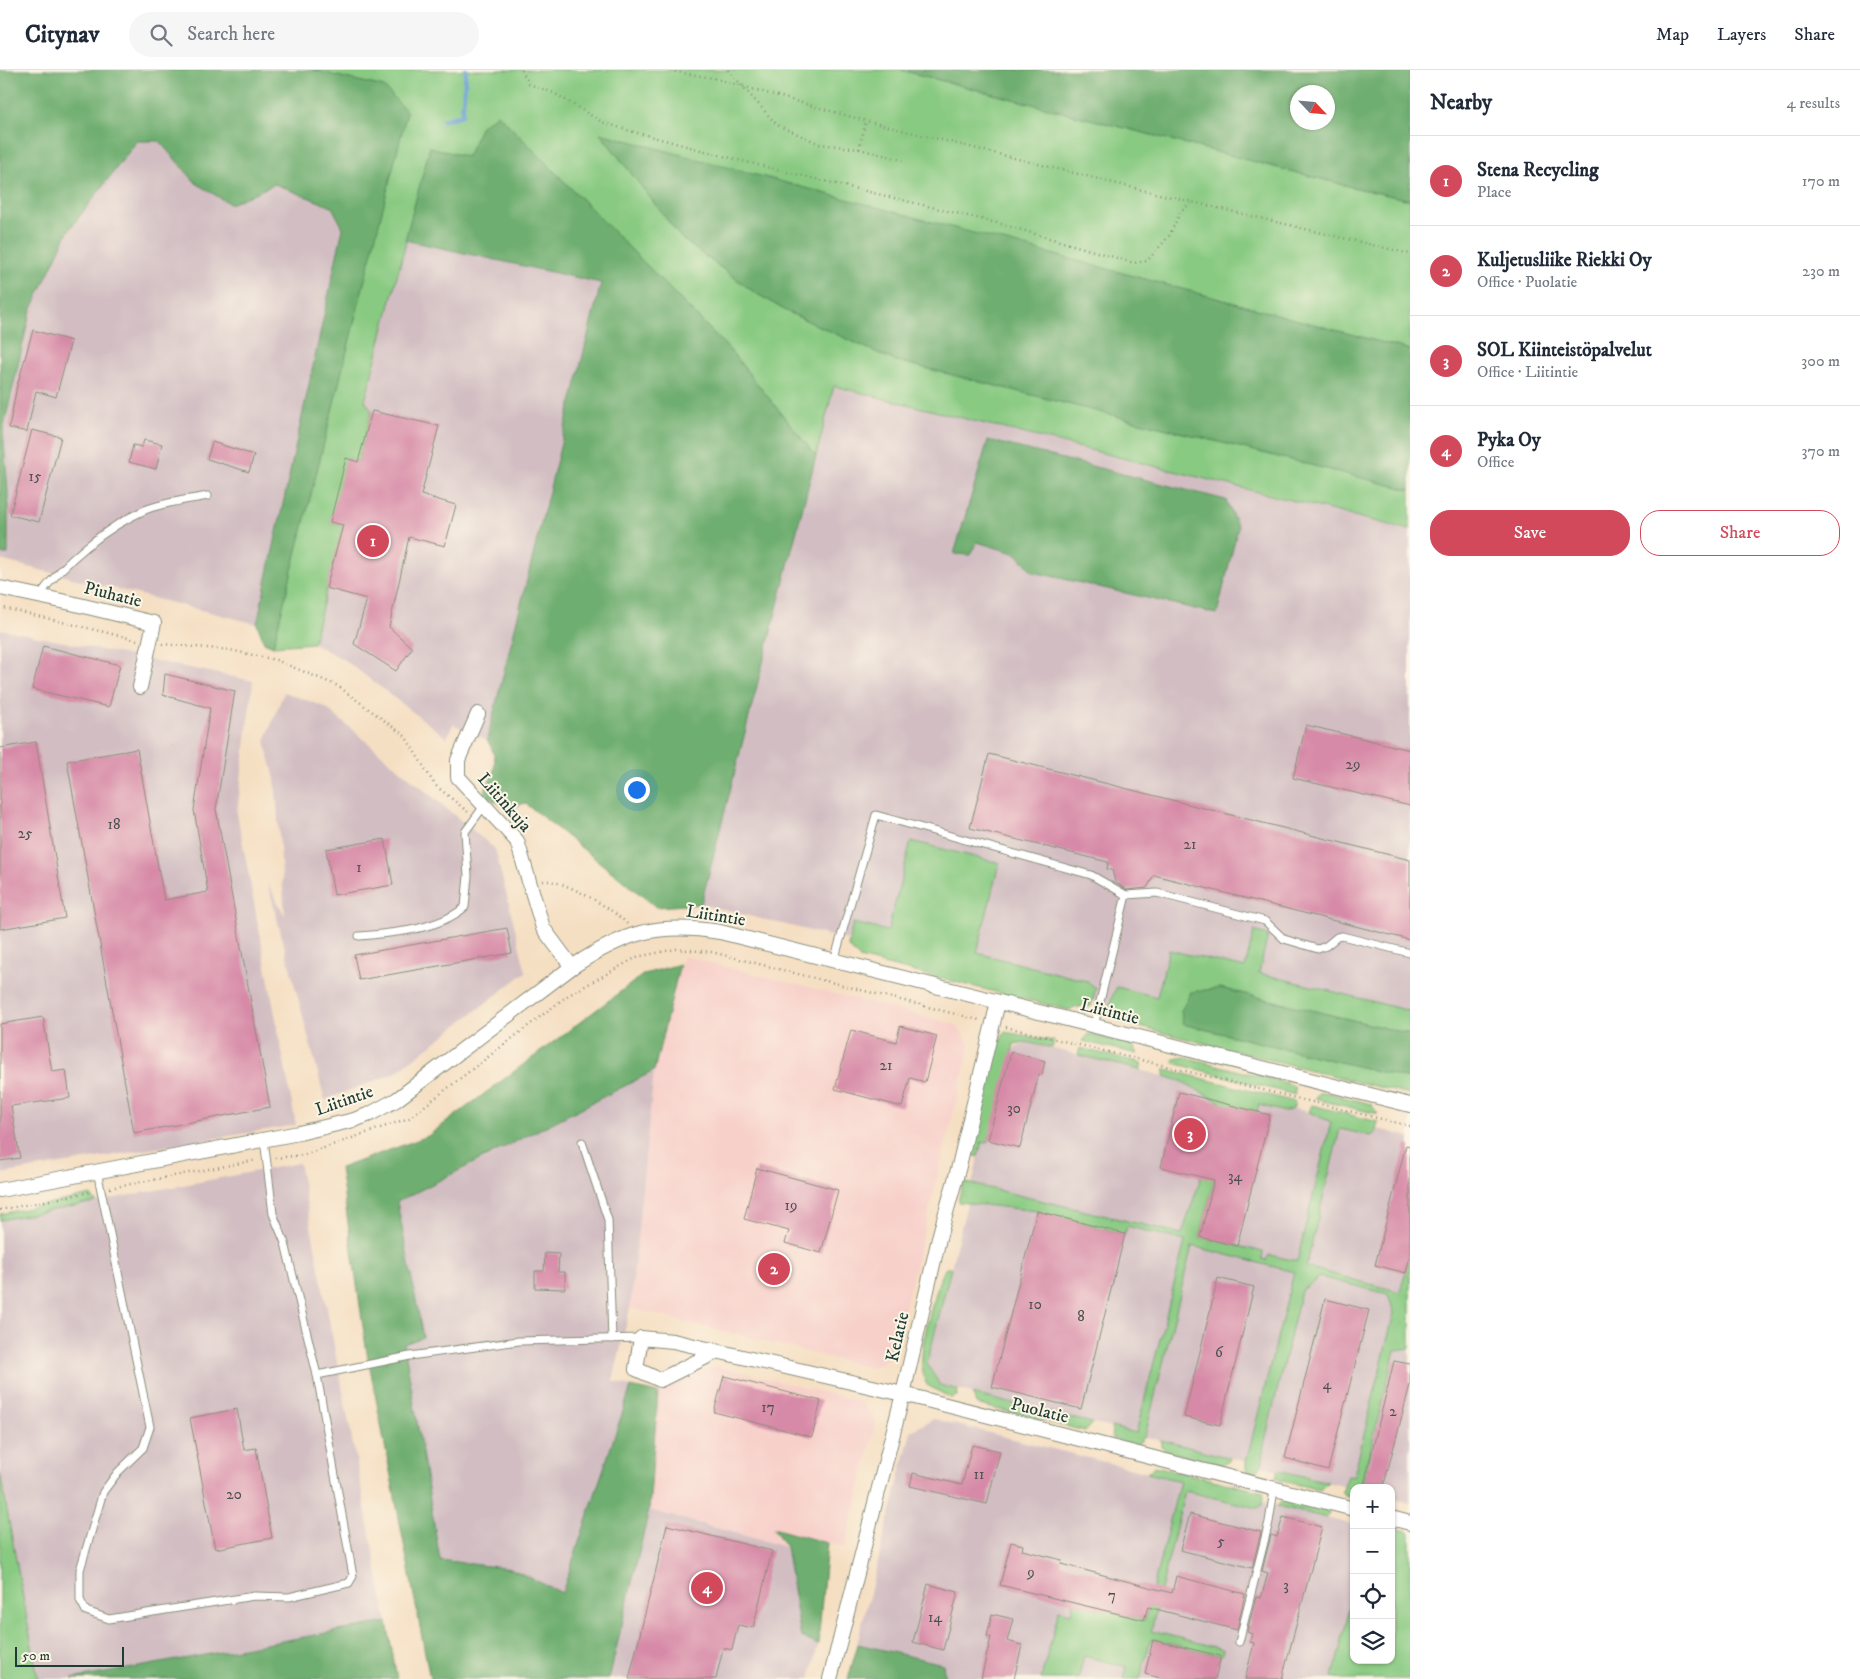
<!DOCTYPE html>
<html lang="en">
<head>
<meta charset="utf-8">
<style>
  :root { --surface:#fff; --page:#f6f6f7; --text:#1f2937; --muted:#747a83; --line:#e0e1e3; --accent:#d1495b }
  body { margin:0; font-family:"IM FELL DW Pica",serif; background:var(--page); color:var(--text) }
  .controls { position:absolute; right:15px; bottom:15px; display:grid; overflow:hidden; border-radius:10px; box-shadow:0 1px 4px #0004 }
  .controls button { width:45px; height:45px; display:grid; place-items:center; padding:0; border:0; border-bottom:1px solid var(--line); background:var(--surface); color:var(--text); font:25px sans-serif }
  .compass { position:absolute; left:1290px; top:15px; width:45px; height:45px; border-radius:50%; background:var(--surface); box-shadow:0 1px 4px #0004; rotate:116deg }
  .scale { position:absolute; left:15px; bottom:12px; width:109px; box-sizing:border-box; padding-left:5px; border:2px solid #1f3d34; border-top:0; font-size:14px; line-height:18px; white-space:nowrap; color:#1f3d34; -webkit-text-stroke:4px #fcf5e5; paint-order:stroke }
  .you { position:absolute; left:636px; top:719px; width:18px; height:18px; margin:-12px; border:4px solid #fff; border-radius:50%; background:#1a73e8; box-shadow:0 0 0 8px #1a73e833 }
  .badge { display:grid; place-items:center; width:32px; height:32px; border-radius:50%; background:var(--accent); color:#fff; font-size:16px; font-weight:700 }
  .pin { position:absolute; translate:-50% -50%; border:2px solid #fff; box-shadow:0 1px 5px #0006 }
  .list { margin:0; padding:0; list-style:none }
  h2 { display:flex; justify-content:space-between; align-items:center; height:65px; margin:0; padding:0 20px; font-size:21px }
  h2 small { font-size:16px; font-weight:400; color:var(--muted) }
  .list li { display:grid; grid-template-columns:32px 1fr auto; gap:15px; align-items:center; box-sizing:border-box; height:90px; padding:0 20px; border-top:1px solid var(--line) }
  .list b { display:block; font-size:19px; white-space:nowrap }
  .list p { margin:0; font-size:16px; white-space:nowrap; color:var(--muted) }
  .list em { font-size:16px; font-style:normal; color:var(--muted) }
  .actions { display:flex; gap:10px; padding:15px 20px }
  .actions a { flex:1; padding:11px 0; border:1px solid var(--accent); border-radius:20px; text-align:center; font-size:18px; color:var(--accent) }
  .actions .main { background:var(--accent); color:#fff }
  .icon { flex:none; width:28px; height:28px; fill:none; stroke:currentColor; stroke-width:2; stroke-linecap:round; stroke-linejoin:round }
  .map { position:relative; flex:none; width:1410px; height:1609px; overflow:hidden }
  header { display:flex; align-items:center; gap:30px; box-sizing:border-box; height:70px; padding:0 25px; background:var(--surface); border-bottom:1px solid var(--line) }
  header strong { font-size:24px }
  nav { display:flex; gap:28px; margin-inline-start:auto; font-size:18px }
  .search { width:350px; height:45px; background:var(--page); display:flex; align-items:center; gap:12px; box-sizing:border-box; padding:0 18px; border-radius:28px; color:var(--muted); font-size:19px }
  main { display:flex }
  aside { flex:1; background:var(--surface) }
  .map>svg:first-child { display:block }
  .built { fill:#f7d0ca; fill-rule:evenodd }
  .industrial { fill:#d2bec2 }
  .green { fill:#89ca82; stroke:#54845b }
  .forest { fill:#6eae70; stroke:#467652; fill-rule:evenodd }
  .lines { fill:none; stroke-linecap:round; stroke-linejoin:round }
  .stream { stroke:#6a9fd7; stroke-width:4.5 }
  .building { fill:#d78aa7 }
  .lane-casing { stroke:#8a8e7c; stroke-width:9 }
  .street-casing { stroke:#8a8e7c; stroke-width:16 }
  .path { stroke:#8a8e7c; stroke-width:2.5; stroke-dasharray:1 4; stroke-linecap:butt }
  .lane { stroke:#fff; stroke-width:7 }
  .street { stroke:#fff; stroke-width:14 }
  .labels { text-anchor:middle; stroke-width:4; stroke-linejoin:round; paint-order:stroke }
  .number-label { font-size:15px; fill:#4d5051 }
  .street-label { font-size:18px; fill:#1f3d34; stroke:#fcf5e5 }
</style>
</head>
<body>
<header>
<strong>Citynav</strong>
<div class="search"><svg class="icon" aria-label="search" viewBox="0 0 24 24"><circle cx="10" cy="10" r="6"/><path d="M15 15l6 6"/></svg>Search here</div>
<nav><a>Map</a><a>Layers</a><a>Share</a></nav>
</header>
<main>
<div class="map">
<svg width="1410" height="1609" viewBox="0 0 1410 1609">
  <rect width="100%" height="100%" fill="#fcf5e5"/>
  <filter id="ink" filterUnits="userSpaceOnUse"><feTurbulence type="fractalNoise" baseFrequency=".02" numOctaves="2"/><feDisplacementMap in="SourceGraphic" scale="10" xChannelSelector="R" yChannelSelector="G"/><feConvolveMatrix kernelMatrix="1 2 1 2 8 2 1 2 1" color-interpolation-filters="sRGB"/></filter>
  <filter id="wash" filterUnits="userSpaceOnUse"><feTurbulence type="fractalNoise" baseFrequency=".0096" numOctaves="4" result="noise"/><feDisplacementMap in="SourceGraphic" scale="20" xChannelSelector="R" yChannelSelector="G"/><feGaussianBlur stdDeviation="1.12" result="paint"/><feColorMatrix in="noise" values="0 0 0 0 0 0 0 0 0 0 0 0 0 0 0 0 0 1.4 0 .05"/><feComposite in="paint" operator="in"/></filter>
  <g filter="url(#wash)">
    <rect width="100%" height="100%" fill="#f5dfc3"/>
    <g class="built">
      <path d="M683,886l274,69 13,21 -77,309 -21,13 -242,-60 24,-237zM900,956l37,10 -12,46 -15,-4 -8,29 -66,-18 15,-59 45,12z"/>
      <path d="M715,1296l148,36 13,21 -31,125 -71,-20 12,19 -137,-37 9,-117z"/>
    </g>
    <g class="industrial">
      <path d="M137,71h22l38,43 33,19 45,-19 57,23 11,21 -86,396 -257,-64v-6h8v-62l-5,-62 27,-117 37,-80z"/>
      <path d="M405,170l196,42 -114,458 -34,-16 -6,14 -101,-77 -33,-18 29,-118 -12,-3 16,-64 13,4 13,-51 -7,-9z"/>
      <path d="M834,316l576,144v549l-709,-175z"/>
      <path d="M0,559l253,52 -16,132 59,312 -296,49z"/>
      <path d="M284,622l41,15 170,142 31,123 -131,101 -70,27 -57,-216 17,32 -10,-137 -10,-38z"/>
      <path d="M1026,972l384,95v366l-19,-5v-10l-37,1 -414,-104 -13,-21 77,-309z"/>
      <path d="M654,1001l-24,237 -17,73 18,6 -69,206 -50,-24 -72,-8 -36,-217 19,-7 -26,-135z"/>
      <path d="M299,1093l88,459 -315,57h-34l-38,-206v-253z"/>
      <path d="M934,1349l420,106v65l-21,86 9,3h-397l-2,-15 -86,-20 54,-213z"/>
      <path d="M649,1440l137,37 15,90 17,8 -8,34h-201z"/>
    </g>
    <g class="green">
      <path d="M312,0h589l447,116 62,14v150l-809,-216 81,105 72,53 34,20 105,48 517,130v40l-576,-144 -18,70 -88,-108 -230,-233 -17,11 -14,31 -37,-9 -65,253 7,10 -14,51 -11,-4 -16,64 12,3 -30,118 -40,3 133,-534 -22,-25z"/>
      <path d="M911,771l88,22 -22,90 110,28 9,7 -5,18h-9l-14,4 -209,-52 -11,-12 5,-23 35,8z"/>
      <path d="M1254,861l14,4 -9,38 151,38v23l-190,-46 -37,36 227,55v16l-290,-73 -4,-9 -8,-3 6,-18 3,-5 40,10 12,-47 76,18z"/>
      <path d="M1005,962l49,9 -2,7 -26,-6 -12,2 -26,99 -6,-1 -4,15 -7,-3 25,-105z"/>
      <path d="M1088,964l45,11 4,9 -55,-13z"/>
      <path d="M1080,978l62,15 -2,7 -62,-15z"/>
      <path d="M1185,987l105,27 4,3 1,8 -121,-32v-4z"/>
      <path d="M1165,999l130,33 -2,7 -8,3 -26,-7 -2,7 -25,-6 -32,131 63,15 -1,7 4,1 3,-5 28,6 34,-139 -22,-10 3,-7 66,17 -3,11 -4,3 -31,-7 -34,138 94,25 10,-37v93l-15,2 -34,138h-7v10l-9,-2 -3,-4 6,-16 6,-1 40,-162 -6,-19 -68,-17 -19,14 -38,158c2,9 -1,21 -10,25l-7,-5v-7l48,-190 -102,-26 -47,190 -8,9 -24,-6 -2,-12 25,6 49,-192 -58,-15 -2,8 -88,-23 -79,-9 5,-20 219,52 19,-57 19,-75 -39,-21 -17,-5z"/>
      <path d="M1324,1022l47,12 7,10 -63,-15 4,-6z"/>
      <path d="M91,1125l5,7 -96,18v-6z"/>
      <path d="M946,1198h5l-24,96 13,21 18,5 -1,6 -6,2 -24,-13c-15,-26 7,-82 14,-110z"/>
      <path d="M973,1324l119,29 -7,8 -109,-27z"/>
      <path d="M1161,1370l69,18 -1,3 -7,4 -56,-14 -5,-5z"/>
      <path d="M1155,1396l108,26c2,6 1,13 -5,16l-73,-17 -34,140 72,18 -2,7 -70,-17 -11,40h-16l3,-12 -43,-11 -6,23h-37l18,-69 12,3 2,-11 72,18 35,-139 -33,-8z"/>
      <path d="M1278,1400l50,12 -8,8 -41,-10 -3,-3z"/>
      <path d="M0,1403l38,206h-38z"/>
      <path d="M1285,1428l42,11 2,3 -2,6 -50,-12z"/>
      <path d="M1391,1457l19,5v147h-68l-9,-2 21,-87v70h37z"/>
    </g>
    <g class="forest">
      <path d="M0,0h312l72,17 23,25 -134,534 -9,-4 -7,-18 86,-396 -11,-21 -57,-23 -45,20 -33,-20 -38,-43h-22l-70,92 -37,80 -27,117 5,62v62h-8z"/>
      <path d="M901,0h509v130l-62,-14zM1298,22h30v30h-30z"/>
      <path d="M498,44l230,234 88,108 -115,448 -45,3 -131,-104 -17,6 -25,-15c11,-22 18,-32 4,-54l114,-457 -196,-43 25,-93 37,10 14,-31z"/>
      <path d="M600,63l810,217v140l-517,-130 -105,-48 -34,-20 -72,-53z"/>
      <path d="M988,370l238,60 12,27 -21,87 -184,-42 -16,-18 -40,-12 -7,13 -16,-1z"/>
      <path d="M680,894l-26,107 -257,131 26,135 -19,7 36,216 72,9 50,24 69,-206 27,6 -9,117 -40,169h-179l-64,-332 -26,-179 88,-32 216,-162z"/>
      <path d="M1220,918l190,46v45l-227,-55 -2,-13 10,-19z"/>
      <path d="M773,1458l54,15 -9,102 -17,-8 -15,-90z"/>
      <path d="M387,1552l10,57h-325z"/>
      <path d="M858,1574l85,20 2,15h-97z"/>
    </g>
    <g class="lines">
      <path class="stream" d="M443,50l19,-5 4,-45"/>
    </g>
    <g id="blocks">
      <g class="building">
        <path d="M33,260l38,11 -15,56 -20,-6 -9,41 -18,-4 8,-42z"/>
        <path d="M372,341l67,15 -18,69 35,10 -11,41 -36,-9 -20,90 23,21 -16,23 -42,-27 13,-45 -41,-11 17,-63 -13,-3 16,-64 12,4z"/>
        <path d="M32,360l29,7 -22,85 -29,-7z"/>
        <path d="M144,370l18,4 -6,25 -27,-7 4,-17 9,2z"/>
        <path d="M212,372l42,13 -5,17 -42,-13z"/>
        <path d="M43,576l77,19 -11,42 -77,-18z"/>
        <path d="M165,604l70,17 -19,118 54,298 -136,26 -67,-372 70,-12 27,151 44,-8 -14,-82 16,-102 -47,-13z"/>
        <path d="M1306,655l104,25v56l-117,-28z"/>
        <path d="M36,672l29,176 -65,11v-181z"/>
        <path d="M989,684l421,106v80l-256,-65 -7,13 -20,2 -12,-8 -3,-12 -5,-1 1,-7 -138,-34z"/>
        <path d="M385,769l8,46 -59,10 -8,-46z"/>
        <path d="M507,858l5,25 -153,27 -5,-25z"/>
        <path d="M43,947l9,55 14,-2 4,28 -59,8 9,52 -20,3v-137z"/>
        <path d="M900,956l37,10 -12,46 -15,-4 -8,29 -67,-18 16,-59 45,12z"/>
        <path d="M1011,982l34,9 -3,14 -3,-1 -19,74 -32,-8z"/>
        <path d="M1179,1022l91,23 -33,131 -37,-9 14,-57 -53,-13z"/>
        <path d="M1406,1075l4,1v109l-4,18 -31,-8z"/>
        <path d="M757,1098l81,22 -17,63 -36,-10 4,-12 -45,-12z"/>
        <path d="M1037,1141l88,23 -44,175 -89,-22z"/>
        <path d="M545,1183l14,1 -1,18h7v17l-30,-1v-17h9z"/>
        <path d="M1218,1208l36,9 -34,138 -36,-8z"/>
        <path d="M1325,1229l44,11 -41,160 -43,-12z"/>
        <path d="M1394,1291l16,3v21l-27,103h-20z"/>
        <path d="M724,1306l97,25 -9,36 -98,-25z"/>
        <path d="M237,1339l7,41 12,-2 16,90 -57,11 -25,-131z"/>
        <path d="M972,1375l28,6 -13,53 -77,-18 3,-13 49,12z"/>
        <path d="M1190,1444l71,18 -9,36 -72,-18z"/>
        <path d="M1283,1447l39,10 -40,152h-37l9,-36 -4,-1 2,-8 -5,-2 9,-35 5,1 7,-25 -6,-2 9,-36 6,2z"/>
        <path d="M667,1455l105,26 -19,77 -15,-3 -6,25 -9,-2 -7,31h-87z"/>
        <path d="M1011,1472l12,3 -1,5 40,10 -1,4 111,29 4,-17 69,18 -8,36 -89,-23 -4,13 -144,-35z"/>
        <path d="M928,1514l30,8 -15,58 -30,-8z"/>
        <path d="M992,1544l21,5 -6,22 15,4 -8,34h-33l10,-42 -4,-1z"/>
        <path d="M1153,1570l68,16 -6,23h-51l-19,-5z"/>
      </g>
    </g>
  </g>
  <g filter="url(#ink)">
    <use href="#blocks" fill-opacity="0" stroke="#8a8e7c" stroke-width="1"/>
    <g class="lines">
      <defs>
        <g id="lane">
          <path d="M39,526c25,-34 67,-69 106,-86 20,-8 42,-10 63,-14"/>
          <path d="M1126,825l31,-2 108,28 19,18 34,10 8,-3 11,-9 5,-1 68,17"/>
          <path d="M359,866c35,-3 79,-6 106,-29l3,-31 -3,-44 19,-26"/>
          <path d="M834,891l42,-146 215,60 35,20 -32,131"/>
          <path d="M582,1072l26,78 4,119"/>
          <path d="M97,1101l53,256 -7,21 -25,24 -15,20 -23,78v30l6,11 23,8 145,-23 35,1 60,-14 4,-7 -36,-201 -32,-132 -12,-29 -9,-75"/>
          <path d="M317,1305l93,-19 109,-15 122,-3"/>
          <path d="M1239,1572l30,-120 5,-32"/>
        </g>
        <g id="street">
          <path d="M0,518l71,15 83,20 -14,64"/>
          <path d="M478,644l-20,46v17l59,64 26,87 29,39"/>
          <path d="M0,1120l299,-57 55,-13 16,-6 26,-14 176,-133c53,-35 85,-45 148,-35l690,173"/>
          <path d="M716,1282l-56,28 -24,-11 5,-31 32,3 230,53 451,115"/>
          <path d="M1391,1448l19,5"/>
          <path d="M830,1609l73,-285 37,-160 19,-68 39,-164"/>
        </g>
      </defs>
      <use href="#lane" class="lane-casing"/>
      <use href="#street" class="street-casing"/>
      <g class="path">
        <path d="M522,0l7,14 25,9 48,29 25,8 111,30 267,65 129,38 13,-2 22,-25 12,-25 11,-9"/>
        <path d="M665,0l48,8 153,43 268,67 276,66"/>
        <path d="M728,0l49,55 43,19 39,5 44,11"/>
        <path d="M859,79l7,-28"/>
        <path d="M0,537l137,33"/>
        <path d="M162,574l68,6 46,10 62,26 67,50 30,49 33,27"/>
        <path d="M543,811c19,-3 72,29 84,43"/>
        <path d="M1006,957l404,99"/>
        <path d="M275,1088l29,-3 105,-37 158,-122 70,-39 39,-8 36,3 267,68"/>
        <path d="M110,1118l147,-28"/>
        <path d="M0,1140l90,-18"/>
      </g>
      <use href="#lane" class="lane"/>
      <use href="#street" class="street"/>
    </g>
  </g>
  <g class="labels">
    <g class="number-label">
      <text x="35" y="411">15</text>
      <text x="1353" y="699">29</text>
      <text x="114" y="759">18</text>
      <text x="25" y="768">25</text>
      <text x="1190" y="779">21</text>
      <text x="359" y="802">1</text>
      <text x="886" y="1000">21</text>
      <text x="1014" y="1043">30</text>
      <text x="1235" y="1111">34</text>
      <text x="791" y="1140">19</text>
      <text x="1035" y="1239">10</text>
      <text x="1081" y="1251">8</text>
      <text x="1219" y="1287">6</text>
      <text x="1327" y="1319">4</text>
      <text x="768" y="1342">17</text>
      <text x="1393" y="1346">2</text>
      <text x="979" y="1409">11</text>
      <text x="234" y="1429">20</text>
      <text x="1221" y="1476">5</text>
      <text x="1031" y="1507">9</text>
      <text x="1286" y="1520">3</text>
      <text x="1112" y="1530">7</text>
      <text x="935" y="1552">14</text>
    </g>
    <g class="street-label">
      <text transform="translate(113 524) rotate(14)" y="6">Piuhatie</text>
      <text transform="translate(505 732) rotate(49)" y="6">Liitinkuja</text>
      <text transform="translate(716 845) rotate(9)" y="6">Liitintie</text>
      <text transform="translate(1110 941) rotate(14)" y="6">Liitintie</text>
      <text transform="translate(344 1030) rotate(-19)" y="6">Liitintie</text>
      <text transform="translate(897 1267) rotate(-77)" y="6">Kelatie</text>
      <text transform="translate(1040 1340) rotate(14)" y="6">Puolatie</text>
    </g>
  </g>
</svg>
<div class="controls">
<button>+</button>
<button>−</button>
<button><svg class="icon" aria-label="locate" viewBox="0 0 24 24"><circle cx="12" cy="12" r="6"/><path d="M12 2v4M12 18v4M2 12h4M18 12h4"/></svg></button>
<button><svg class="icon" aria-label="layers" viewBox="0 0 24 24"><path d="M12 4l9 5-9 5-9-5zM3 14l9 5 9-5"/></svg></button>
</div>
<svg class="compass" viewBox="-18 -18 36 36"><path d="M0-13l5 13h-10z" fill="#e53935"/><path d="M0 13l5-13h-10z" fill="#747a83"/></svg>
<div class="scale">50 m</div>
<div class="you"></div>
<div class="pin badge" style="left:373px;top:471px">1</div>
<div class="pin badge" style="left:774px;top:1199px">2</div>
<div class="pin badge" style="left:1190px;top:1064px">3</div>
<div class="pin badge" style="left:707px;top:1518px">4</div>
</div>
<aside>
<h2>Nearby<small>4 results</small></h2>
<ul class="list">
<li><span class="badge">1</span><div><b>Stena Recycling</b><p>Place</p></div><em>170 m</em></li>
<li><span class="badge">2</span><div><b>Kuljetusliike Riekki Oy</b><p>Office · Puolatie</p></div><em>230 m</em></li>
<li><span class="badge">3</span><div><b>SOL Kiinteistöpalvelut</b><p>Office · Liitintie</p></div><em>300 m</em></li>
<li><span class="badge">4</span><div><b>Pyka Oy</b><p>Office</p></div><em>370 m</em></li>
</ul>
<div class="actions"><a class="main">Save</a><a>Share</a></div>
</aside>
</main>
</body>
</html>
